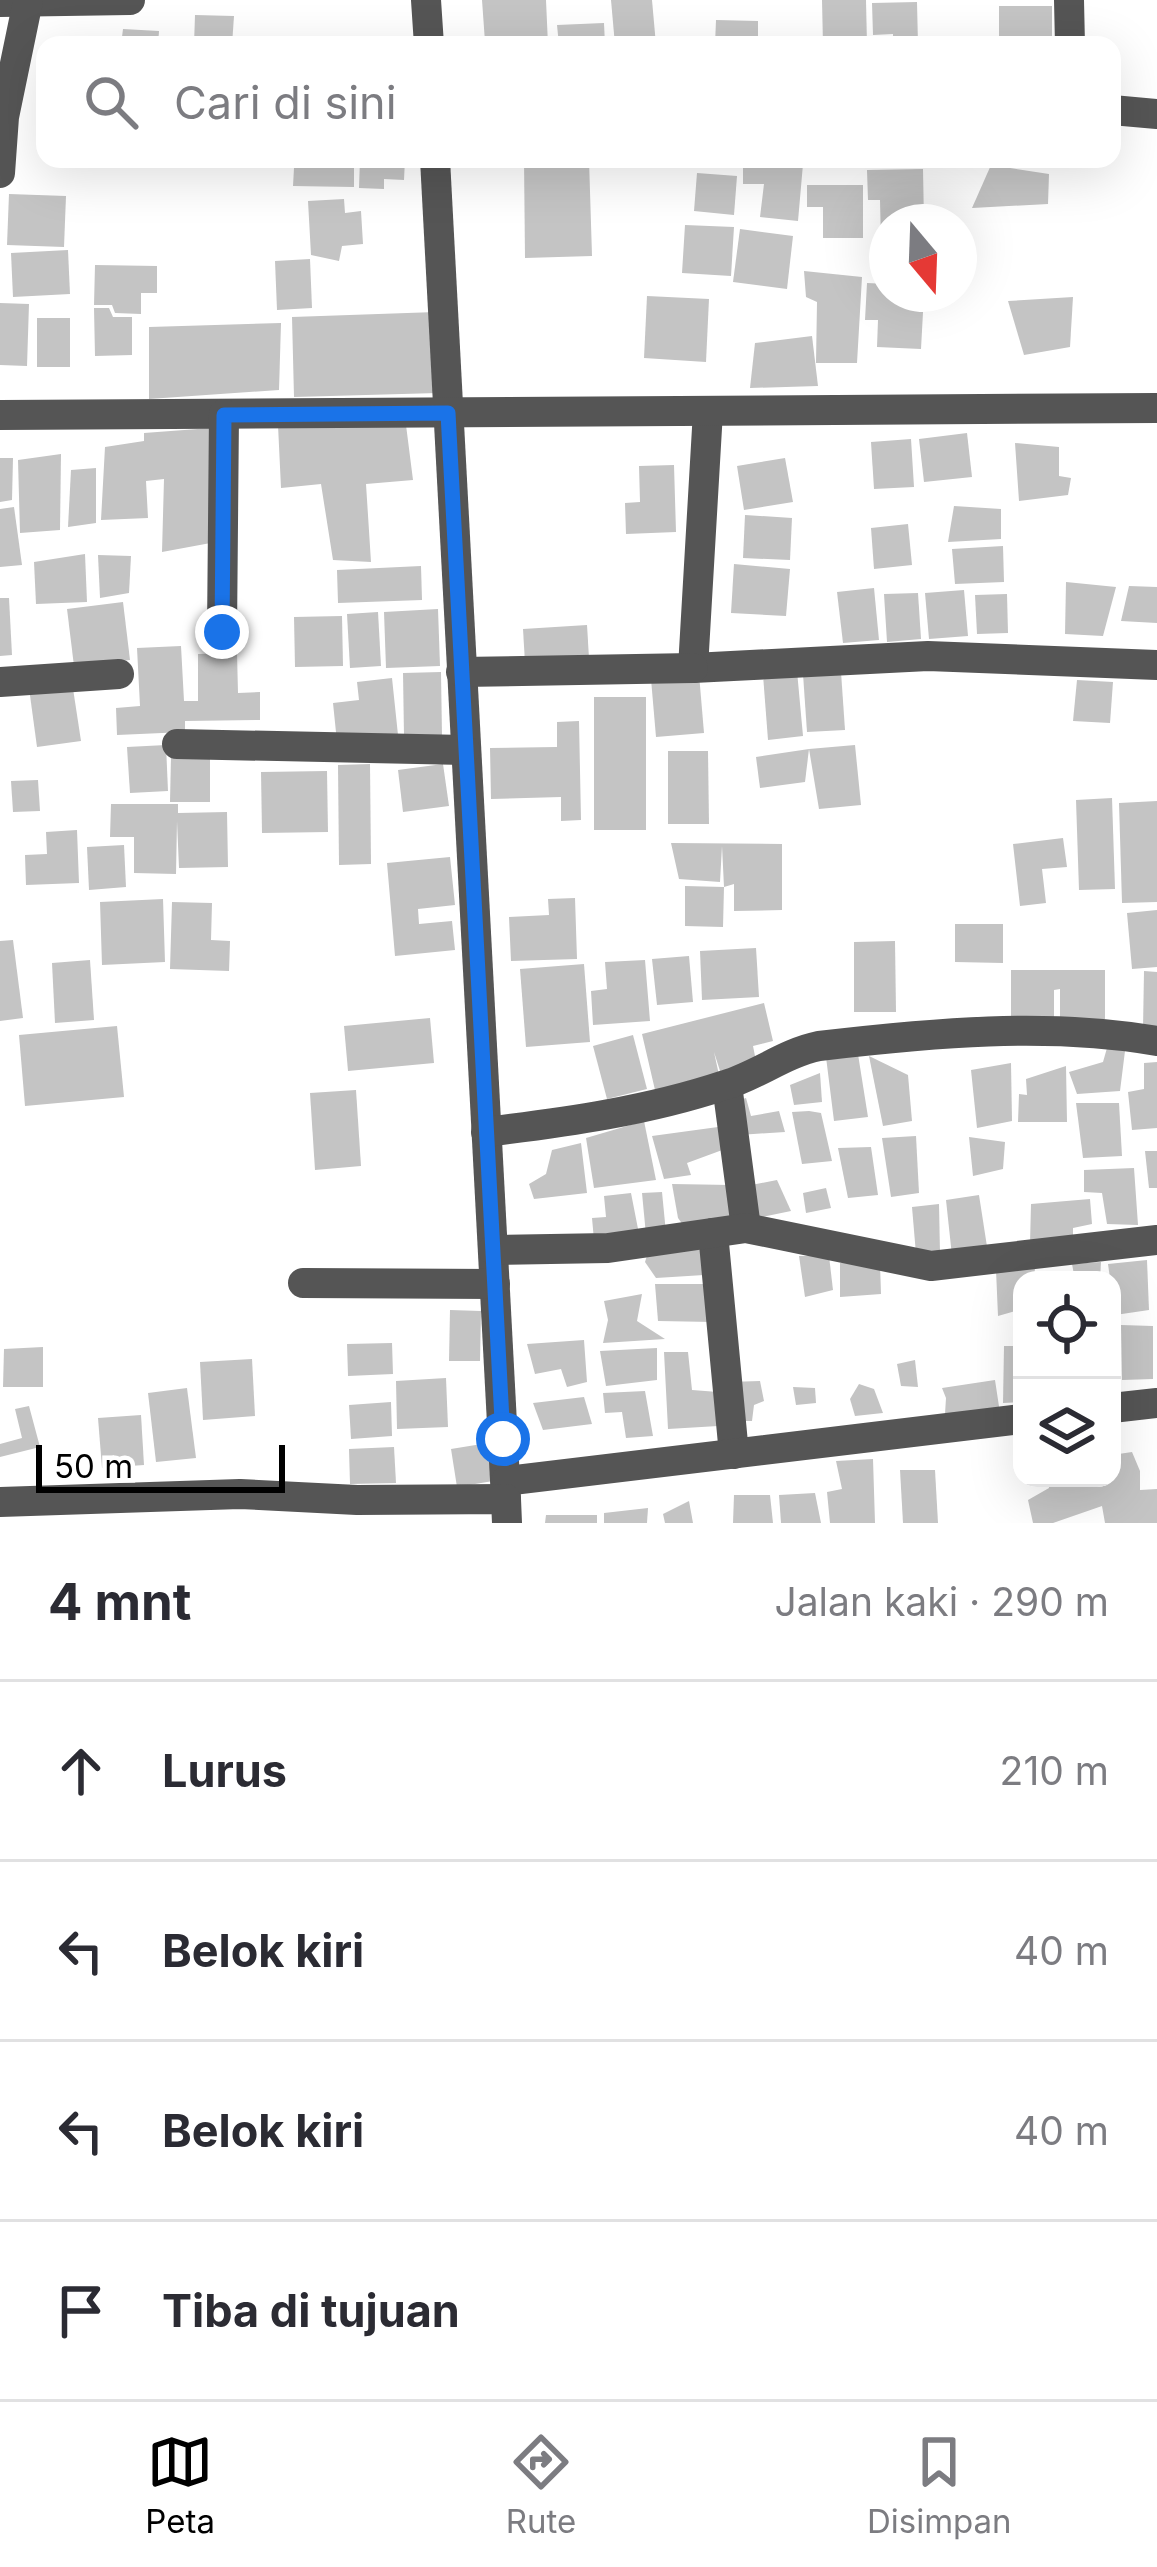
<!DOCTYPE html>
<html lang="id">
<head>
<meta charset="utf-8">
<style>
  :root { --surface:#fff; --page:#f2f2f3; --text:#2b2b33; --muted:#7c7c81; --line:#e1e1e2; --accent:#000 }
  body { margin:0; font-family:Inter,sans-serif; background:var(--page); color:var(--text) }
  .controls { position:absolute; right:36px; bottom:36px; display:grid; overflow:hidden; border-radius:24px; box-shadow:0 12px 48px #0002 }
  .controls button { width:108px; height:108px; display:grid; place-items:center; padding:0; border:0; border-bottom:3px solid var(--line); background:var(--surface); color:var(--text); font:60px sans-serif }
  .compass { position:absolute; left:869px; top:204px; width:108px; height:108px; border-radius:50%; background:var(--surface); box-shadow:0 12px 48px #0002; rotate:161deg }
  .scale { position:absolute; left:36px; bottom:30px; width:249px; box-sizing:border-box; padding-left:12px; border:6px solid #000; border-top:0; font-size:33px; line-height:42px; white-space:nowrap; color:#000; -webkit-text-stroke:9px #fff; paint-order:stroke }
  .stop { position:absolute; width:36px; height:36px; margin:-27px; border:9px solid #1a73e8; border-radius:50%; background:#fff }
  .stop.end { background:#1a73e8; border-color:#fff; box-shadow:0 3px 12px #0008 }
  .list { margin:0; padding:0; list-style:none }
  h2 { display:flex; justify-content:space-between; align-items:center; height:156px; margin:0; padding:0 48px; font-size:51px }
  h2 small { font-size:39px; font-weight:400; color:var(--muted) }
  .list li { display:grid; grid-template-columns:78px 1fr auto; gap:36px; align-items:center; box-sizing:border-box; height:180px; padding:0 48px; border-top:3px solid var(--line) }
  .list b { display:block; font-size:45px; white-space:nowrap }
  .list em { font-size:39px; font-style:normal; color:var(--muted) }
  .icon { flex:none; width:66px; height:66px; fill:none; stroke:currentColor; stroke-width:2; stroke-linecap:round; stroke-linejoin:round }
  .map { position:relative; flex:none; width:1157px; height:1523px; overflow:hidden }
  .search { position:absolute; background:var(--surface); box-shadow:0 12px 48px #0002; left:36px; right:36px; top:36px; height:132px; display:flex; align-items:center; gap:30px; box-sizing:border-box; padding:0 42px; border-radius:24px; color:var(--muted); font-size:45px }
  .sheet { height:876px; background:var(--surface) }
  nav { display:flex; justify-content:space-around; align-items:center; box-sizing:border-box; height:168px; border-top:3px solid var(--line); background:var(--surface); font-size:33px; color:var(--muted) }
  nav a { display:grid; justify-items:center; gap:6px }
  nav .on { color:var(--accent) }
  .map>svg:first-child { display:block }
  .building { fill:#c4c4c4 }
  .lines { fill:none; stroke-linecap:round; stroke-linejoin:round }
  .minor { stroke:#555; stroke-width:30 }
  .route { stroke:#1a73e8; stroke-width:15 }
</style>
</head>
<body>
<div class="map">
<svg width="1157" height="1523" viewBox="0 0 1157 1523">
  <rect width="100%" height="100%" fill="#fff"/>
  <g class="building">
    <path d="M482,0h64l2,45h-25l-1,-5 -37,2z"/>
    <path d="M611,0h41l4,45h-41z"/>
    <path d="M822,0h44l1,45h-44z"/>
    <path d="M917,2l1,43h-25v-11l-20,1 -1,-32z"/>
    <path d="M999,6h53v39h-40v-7h-13z"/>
    <path d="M195,15l39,1 -2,29h-38z"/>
    <path d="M716,20l42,1v24h-43z"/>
    <path d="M604,23l1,22h-46l-2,-20z"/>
    <path d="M123,29l36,2 -1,14h-37z"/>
    <path d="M321,159h33v28l-61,-1 1,-18h27z"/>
    <path d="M360,159h45l-1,21 -20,-1v10l-25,-1z"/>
    <path d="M524,159h65l3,97 -67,2z"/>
    <path d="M812,159h55l-1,6 -54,2z"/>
    <path d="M743,161l60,3 -5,57 -38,-4 4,-33h-21z"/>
    <path d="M991,165l58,9 -1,30 -76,4z"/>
    <path d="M923,169l1,53h-37v21h-6l-1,-43h-12l-1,-30z"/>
    <path d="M697,173l40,3 -3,39 -40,-4z"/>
    <path d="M807,185h56v53h-40v-31h-16z"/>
    <path d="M9,194l57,2 -2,51 -57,-2z"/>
    <path d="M344,199l1,14 16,-2 2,33 -21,2 -3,15 -28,-6 -3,-54z"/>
    <path d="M685,225l49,2 -3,49 -49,-3z"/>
    <path d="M740,229l53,7 -6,53 -54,-7z"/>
    <path d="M68,250l2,44 -57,3 -2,-44z"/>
    <path d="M310,259l2,49 -35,2 -2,-49z"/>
    <path d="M95,265l62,1v27h-16v21l-26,-1 -3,-8h-18z"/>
    <path d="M804,271l58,6 -5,86h-41l1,-61 -11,-5z"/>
    <path d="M867,283l20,1v10h37l-3,55 -44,-2 1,-27h-13z"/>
    <path d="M647,296l62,3 -3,63 -62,-4z"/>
    <path d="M1073,297l-3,50 -46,8 -16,-54z"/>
    <path d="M0,303l29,1 -2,62 -27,-1z"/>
    <path d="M94,308h15l4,9h19v38l-37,1z"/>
    <path d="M436,312l2,81 -144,4 -2,-80z"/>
    <rect x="37" y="318" width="33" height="49"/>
    <path d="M281,323l-2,67 -130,9v-72z"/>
    <path d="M812,336l6,50 -68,2 5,-45z"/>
    <path d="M278,425h128l7,55 -47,4 5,78 -38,-2 -12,-76 -40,4z"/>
    <path d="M211,428l5,114 -54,10 2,-73 -18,2 2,37 -47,2 4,-73 39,-6v-8z"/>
    <path d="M967,433l5,44 -48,5 -5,-43z"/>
    <path d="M911,439l3,48 -40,2 -3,-47z"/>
    <path d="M1015,443l44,4v29l12,2 -3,17 -49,6z"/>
    <path d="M61,454l-1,76 -40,3 -2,-73z"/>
    <path d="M0,458h13l-1,42 -12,2z"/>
    <path d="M785,458l8,44 -49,8 -7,-44z"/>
    <path d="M674,465l2,67 -50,2 -1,-31 15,-1 -1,-36z"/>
    <path d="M96,468v55l-28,4 3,-57z"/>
    <path d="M954,506l47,3v30l-53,3z"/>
    <path d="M14,507l8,58 -22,2v-58z"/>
    <path d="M745,515l47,3 -2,42 -47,-2z"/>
    <path d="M908,524l4,41 -38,4 -3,-41z"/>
    <path d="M1003,546l1,36 -49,2 -3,-35z"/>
    <path d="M85,554l2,48 -51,2 -2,-42z"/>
    <path d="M98,555l33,1 -2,37 -29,5z"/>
    <path d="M734,564l56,5 -4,47 -55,-3z"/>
    <path d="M421,566l1,34 -84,3 -1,-33z"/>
    <path d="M1066,582l50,5 -13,49 -38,-2z"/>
    <path d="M1129,586l28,1v36l-36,-2z"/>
    <path d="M874,588l5,52 -36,3 -6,-51z"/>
    <path d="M964,590l4,46 -39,3 -4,-46z"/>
    <path d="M918,593l3,46 -34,3 -3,-48z"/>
    <path d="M1007,594l1,39 -31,1 -2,-39z"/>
    <path d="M0,598h9l3,57 -12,1z"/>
    <path d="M123,602l7,58 -56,6 -7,-57z"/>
    <path d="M438,609l2,57 -54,2 -2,-56z"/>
    <path d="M378,612l3,54 -31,2 -3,-54z"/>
    <path d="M342,616l1,50 -48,1 -1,-50z"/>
    <path d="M587,625l2,33 -64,5 -2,-34z"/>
    <path d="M181,646l3,55h14v-47l39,-1 1,40 22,-1v28l-75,1v11l-68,3 -1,-27 24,-2 -3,-58z"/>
    <path d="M797,671l6,65 -35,4 -5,-65z"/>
    <path d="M441,672l1,65h-38l-1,-64z"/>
    <path d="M841,672l4,58 -38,2 -4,-58z"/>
    <path d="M699,674l5,59 -48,4 -5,-58z"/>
    <path d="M392,678l6,57 -61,7 -4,-39 26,-3 -2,-18z"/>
    <path d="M1077,680l36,2 -3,41 -37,-2z"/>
    <path d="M72,682l9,59 -44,6 -8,-59z"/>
    <rect x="594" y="697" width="52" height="133"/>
    <path d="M579,721l2,99 -20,1v-24l-70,2 -1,-51 67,-1v-25z"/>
    <path d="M166,745l2,46 -38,2 -3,-46z"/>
    <path d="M855,745l6,60 -42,4 -10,-60z"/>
    <path d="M809,749l-4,33 -45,6 -4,-31z"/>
    <path d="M668,751h40l1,73h-41z"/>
    <path d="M171,757h39v45h-40z"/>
    <path d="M370,764l1,100 -32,1 -1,-100z"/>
    <path d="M443,764l6,42 -46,6 -5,-42z"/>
    <path d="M327,771l1,61 -66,1 -1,-61z"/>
    <path d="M38,780l2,31 -27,1 -2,-31z"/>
    <path d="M1112,798l3,91 -36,1 -3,-90z"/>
    <path d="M1157,801v101l-35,1 -3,-100z"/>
    <path d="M111,804h67v9l49,-1 1,55 -49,1 -2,-47 -1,53 -42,-1v-36h-24z"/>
    <path d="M77,830l2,53 -53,2 -1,-30 22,-1 -1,-22z"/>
    <path d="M1063,838l4,29 -25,2 4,34 -26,3 -7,-62z"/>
    <path d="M671,843l111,1v66l-48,1v-27l-10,3 -2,-41 -2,36 -41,-3z"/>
    <path d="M124,845l2,42 -37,3 -2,-43z"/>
    <path d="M450,857l5,48 -37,4 1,15 33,-3 3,29 -60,6 -8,-93z"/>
    <path d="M685,886l39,1 -1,40 -38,-1z"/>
    <path d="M575,898l2,61 -66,2 -2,-44 40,-2 -1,-16z"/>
    <path d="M163,899l2,63 -63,3 -2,-63z"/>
    <path d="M172,902l40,1 -1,37 19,1 -1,30 -59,-2z"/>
    <path d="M1157,910v57l-25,2 -5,-56z"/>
    <path d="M955,924h48v39l-48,-1z"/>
    <path d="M13,940l10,78 -23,3v-80z"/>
    <path d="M895,941l1,71h-42v-70z"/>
    <path d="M756,948l3,49 -57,3 -2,-49z"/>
    <path d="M689,956l4,46 -36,3 -5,-46z"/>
    <path d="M90,960l4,60 -39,3 -3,-60z"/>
    <path d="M645,960l5,61 -57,4 -2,-34 16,-2 -2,-27z"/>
    <path d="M584,964l6,78 -64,5 -6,-78z"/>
    <path d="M1011,970h94v49h-45v-30l-6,1v33l-43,1z"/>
    <path d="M1144,971l13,1v57h-14z"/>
    <path d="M764,1003l9,38 -20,5 4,20 -36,8 -7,-22 5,23 -64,15 -13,-56z"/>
    <path d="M430,1018l4,45 -86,8 -4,-45z"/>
    <path d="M117,1026l7,71 -99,9 -6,-71z"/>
    <path d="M633,1035l14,54 -40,10 -14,-53z"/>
    <path d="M857,1048l11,69 -34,4 -8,-64z"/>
    <path d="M1107,1048l18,3 -5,40 -43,3 -8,-22 34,-10z"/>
    <path d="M869,1056l39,19 4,46 -29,5z"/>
    <path d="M1157,1062v66l-25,2 -4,-38 16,-3v-26z"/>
    <path d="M1011,1063l1,58 -35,7 -6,-58z"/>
    <path d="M1066,1066l1,56h-49l1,-28 8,1 -1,-16z"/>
    <path d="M820,1073l2,29 -28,3 -4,-20z"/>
    <path d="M356,1090l5,76 -46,4 -5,-77z"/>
    <path d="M746,1098l5,18 28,-5 6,21 -46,3 -6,-33z"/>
    <path d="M1076,1103h43l3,53 -39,2z"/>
    <path d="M809,1111l12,2 11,48 -30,3 -10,-52z"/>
    <path d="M644,1121l12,59 -62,8 -8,-50z"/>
    <path d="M718,1127l7,22 -38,14 4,12 -27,4 -12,-43z"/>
    <path d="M916,1136l3,57 -28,4 -9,-59z"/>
    <path d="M969,1137l36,5 -2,27 -30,7z"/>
    <path d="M581,1143l6,50 -53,6 -5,-15 17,-10 6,-24z"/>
    <path d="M871,1147l7,48 -30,3 -10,-50z"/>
    <path d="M1145,1151h12v37h-8z"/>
    <path d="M1134,1168l4,57 -31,-1 -5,-31 -18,-1v-22z"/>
    <path d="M777,1180l14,31 -38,8 -7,-33z"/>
    <path d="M672,1184l59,1 7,35 -52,9 -8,-11z"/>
    <path d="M826,1188l5,20 -25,5 -3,-20z"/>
    <path d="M662,1192l4,41 -20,2 -4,-42z"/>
    <path d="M631,1193l8,41 -45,6 -2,-22 14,-1 -2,-21z"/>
    <path d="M979,1195l9,58 -36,3 -6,-56z"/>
    <path d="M1090,1199l2,25 -19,4v13l-43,3 1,-40z"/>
    <path d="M939,1204l1,49 -24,1 -4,-47z"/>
    <path d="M704,1240v35l-48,3 -11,-16 4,-13z"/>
    <path d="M799,1256h30l4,34 -28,7z"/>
    <path d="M1147,1260l2,50 -34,5 -7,-51z"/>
    <path d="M1101,1262l-1,18h-25l-3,-16z"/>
    <path d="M840,1263l40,1 1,30 -41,3z"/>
    <path d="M1035,1268l-1,12h-12v29l-24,7 -2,-46z"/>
    <path d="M655,1284h51l7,38 -55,-1z"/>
    <path d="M642,1294l-5,27 28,18 -62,4 5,-23 -4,-19z"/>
    <path d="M450,1310l31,1 -1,50h-31z"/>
    <path d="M1121,1325l32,1v53l-31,1z"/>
    <path d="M584,1340l3,42 -20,5 -6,-18 -26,5 -8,-30z"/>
    <path d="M392,1343l1,31 -45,2 -1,-32z"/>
    <path d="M1004,1346h18v56l-19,1z"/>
    <path d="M43,1347v40h-40l1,-38z"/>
    <path d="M657,1348v32l-51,6 -6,-35z"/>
    <path d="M664,1352h24l4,38 26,2v34l-50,3z"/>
    <path d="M252,1359l3,57 -52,4 -3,-58z"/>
    <path d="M915,1360l3,27 -17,-1 -4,-22z"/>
    <path d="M446,1378l2,49 -51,2 -1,-48z"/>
    <path d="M995,1380l5,33 -55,1 1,-16 -4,-10z"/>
    <path d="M760,1381l4,20 -10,4 -2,16h-21l-3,-39z"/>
    <path d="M859,1384l15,5 9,24 -28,3 -5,-17z"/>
    <path d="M793,1387l22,1 1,15 -20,2z"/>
    <path d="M187,1388l9,70 -40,4 -8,-69z"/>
    <path d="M645,1391l8,45 -27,2 -4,-26 -17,1 -2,-20z"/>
    <path d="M584,1397l8,27 -49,6 -10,-27z"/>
    <path d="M391,1402l1,34 -41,3 -2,-34z"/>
    <path d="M29,1406l11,41 -40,10v-13l22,-6 -7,-29z"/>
    <path d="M141,1415l3,50 -42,3 -4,-50z"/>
    <path d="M494,1442l5,38 -42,7 -6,-38z"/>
    <path d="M394,1447l2,36 -46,1 -1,-35z"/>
    <path d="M1132,1452l8,19v19l17,-1v34h-52l-3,-17 -49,17h-20l-5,-23 21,-12 -1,-10h64v-23z"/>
    <path d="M873,1459l2,64h-45l-3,-31 15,-3 -6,-28z"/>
    <path d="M900,1470h35l3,53h-35z"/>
    <path d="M815,1493l6,30h-40l-2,-28z"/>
    <path d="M734,1495h36l3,28h-40z"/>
    <path d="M689,1501l4,22h-28l-2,-9z"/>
    <path d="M648,1508l-1,15h-43v-10z"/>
    <path d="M546,1515h51v8h-52z"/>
  </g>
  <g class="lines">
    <g class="minor">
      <path d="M426,0l3,45"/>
      <path d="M1069,0l1,45"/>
      <path d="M0,2l130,-2"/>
      <path d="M1112,110l45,4"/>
      <path d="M435,159l71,1340"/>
      <path d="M0,173l4,-56 24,-116"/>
      <path d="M708,411l-15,257 235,-12 229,9"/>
      <path d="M0,415l1157,-7"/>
      <path d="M222,632l2,-218"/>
      <path d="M461,672l232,-4"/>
      <path d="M0,682l119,-8"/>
      <path d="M177,744l288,6"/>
      <path d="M727,1085l19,143"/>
      <path d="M486,1132c81,-10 161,-21 239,-47 33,-10 60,-32 94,-39 111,-13 228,-24 338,-5"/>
      <path d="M713,1233l21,221"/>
      <path d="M493,1250l115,-2 138,-20 185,38 226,-26"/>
      <path d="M303,1283l192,1"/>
      <path d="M1112,1408l45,-5"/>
      <path d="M506,1481l516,-62"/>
      <path d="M0,1502l240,-8 117,6 149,-1 1,24"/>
    </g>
  </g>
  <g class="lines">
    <path class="route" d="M222,632l2,-217 224,-2 55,1026"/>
  </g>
</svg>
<div class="controls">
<button><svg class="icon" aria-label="locate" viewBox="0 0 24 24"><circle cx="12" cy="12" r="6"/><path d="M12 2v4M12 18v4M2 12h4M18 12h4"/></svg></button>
<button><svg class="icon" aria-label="layers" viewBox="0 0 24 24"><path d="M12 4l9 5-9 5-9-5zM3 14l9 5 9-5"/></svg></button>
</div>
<svg class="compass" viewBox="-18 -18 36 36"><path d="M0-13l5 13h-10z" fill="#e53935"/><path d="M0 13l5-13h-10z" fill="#7c7c81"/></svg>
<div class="scale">50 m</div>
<div class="stop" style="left:503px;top:1439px"></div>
<div class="stop end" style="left:222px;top:632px"></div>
<div class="search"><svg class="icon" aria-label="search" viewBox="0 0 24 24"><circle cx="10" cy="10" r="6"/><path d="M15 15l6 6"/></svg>Cari di sini</div>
</div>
<section class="sheet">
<h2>4 mnt<small>Jalan kaki · 290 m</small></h2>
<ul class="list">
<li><svg class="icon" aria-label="ahead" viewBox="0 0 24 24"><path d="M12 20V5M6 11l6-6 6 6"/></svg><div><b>Lurus</b></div><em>210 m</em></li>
<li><svg class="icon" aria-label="left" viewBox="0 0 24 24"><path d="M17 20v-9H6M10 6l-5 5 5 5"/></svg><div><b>Belok kiri</b></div><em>40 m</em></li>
<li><svg class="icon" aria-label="left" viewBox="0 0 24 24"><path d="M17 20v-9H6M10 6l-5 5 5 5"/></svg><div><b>Belok kiri</b></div><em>40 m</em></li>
<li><svg class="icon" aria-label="arrive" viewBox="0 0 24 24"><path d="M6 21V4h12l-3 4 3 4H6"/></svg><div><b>Tiba di tujuan</b></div></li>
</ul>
</section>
<nav>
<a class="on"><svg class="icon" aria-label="map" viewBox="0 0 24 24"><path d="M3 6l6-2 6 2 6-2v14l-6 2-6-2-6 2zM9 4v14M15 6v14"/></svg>Peta</a>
<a><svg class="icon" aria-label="directions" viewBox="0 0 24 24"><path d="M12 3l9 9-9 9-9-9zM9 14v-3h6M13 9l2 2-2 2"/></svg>Rute</a>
<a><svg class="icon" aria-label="saved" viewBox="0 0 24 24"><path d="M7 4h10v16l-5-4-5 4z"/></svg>Disimpan</a>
</nav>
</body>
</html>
